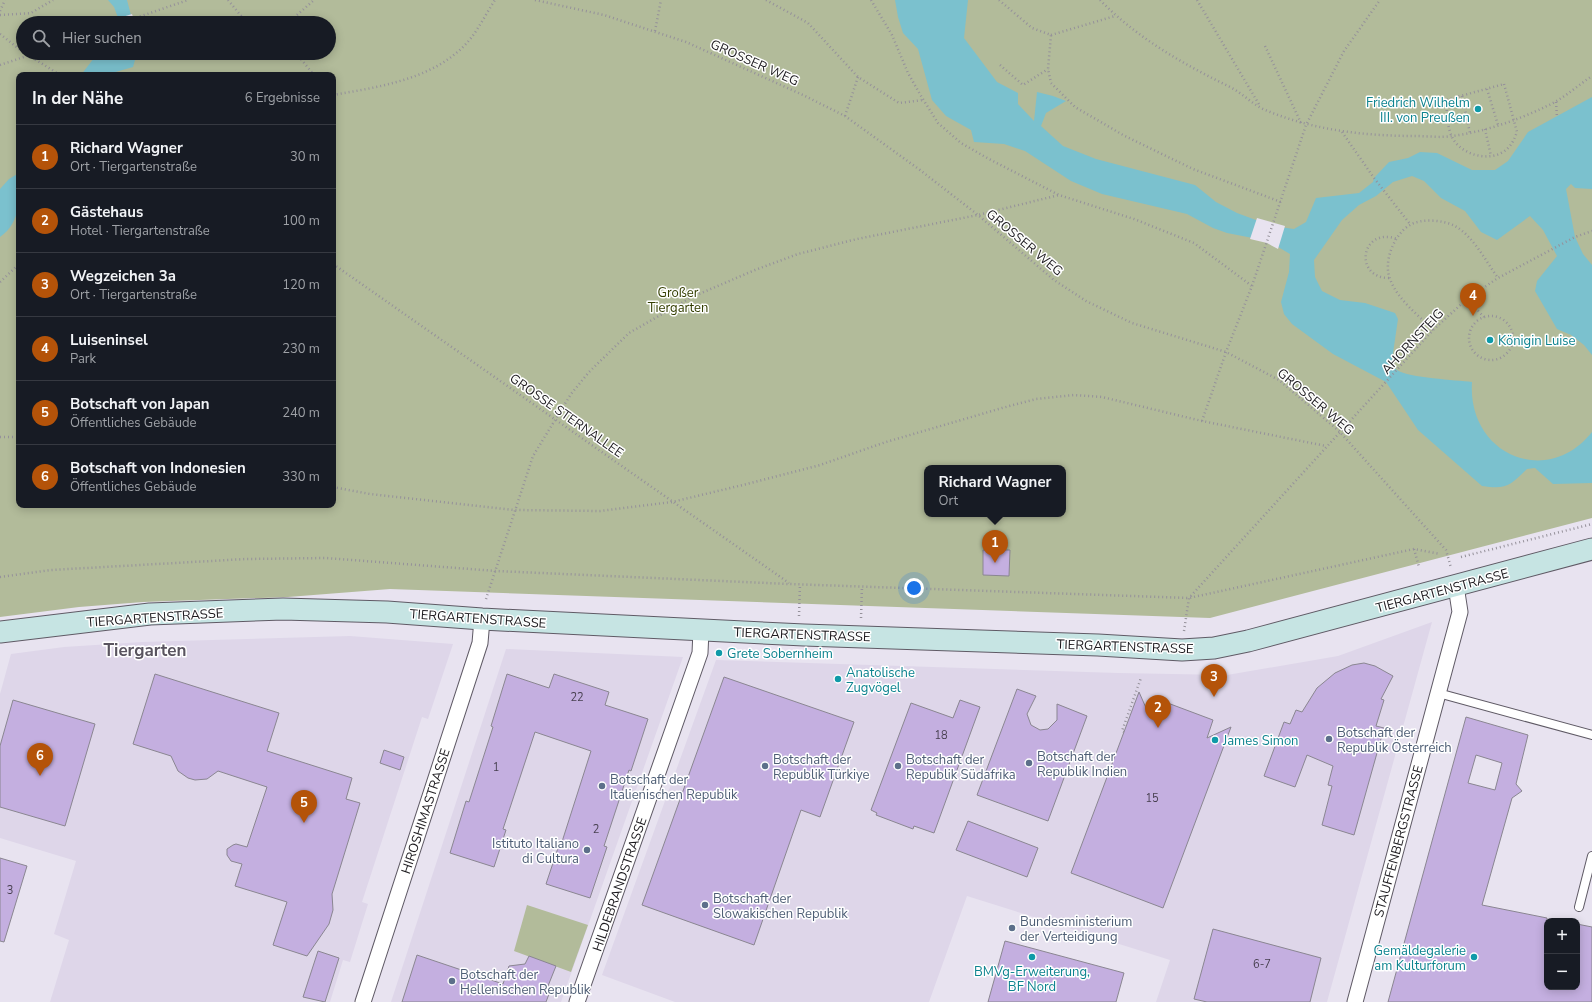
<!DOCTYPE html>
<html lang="de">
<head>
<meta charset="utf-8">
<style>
  :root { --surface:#171b24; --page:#242831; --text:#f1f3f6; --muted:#9ea1a6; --line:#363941; --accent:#b45309 }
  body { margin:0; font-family:"Nunito Sans",sans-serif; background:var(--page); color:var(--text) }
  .controls { position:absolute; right:12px; bottom:12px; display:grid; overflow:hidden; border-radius:8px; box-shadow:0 2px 10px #0003 }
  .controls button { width:36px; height:36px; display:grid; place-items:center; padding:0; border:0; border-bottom:1px solid var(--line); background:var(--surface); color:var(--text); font:20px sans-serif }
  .you { position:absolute; left:914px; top:588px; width:14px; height:14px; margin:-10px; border:3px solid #fff; border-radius:50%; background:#1a73e8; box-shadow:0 0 0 6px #1a73e833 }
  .badge { display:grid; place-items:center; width:26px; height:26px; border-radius:50%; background:var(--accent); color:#fff; font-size:13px; font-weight:700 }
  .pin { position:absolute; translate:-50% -33px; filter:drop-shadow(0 1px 2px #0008) }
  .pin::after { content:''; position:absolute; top:21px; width:14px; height:12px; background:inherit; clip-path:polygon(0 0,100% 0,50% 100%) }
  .popup { position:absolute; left:924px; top:465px; width:142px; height:52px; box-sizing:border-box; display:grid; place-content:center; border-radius:8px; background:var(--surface); filter:drop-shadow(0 1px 3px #0005); font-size:13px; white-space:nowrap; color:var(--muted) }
  .popup b { font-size:15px; color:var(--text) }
  .popup::after { content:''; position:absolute; left:50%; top:100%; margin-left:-8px; border:8px solid transparent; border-top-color:var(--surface) }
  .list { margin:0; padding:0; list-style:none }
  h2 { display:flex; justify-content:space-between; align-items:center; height:52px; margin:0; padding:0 16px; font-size:17px }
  h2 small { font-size:13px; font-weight:400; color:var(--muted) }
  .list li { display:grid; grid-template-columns:26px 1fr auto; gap:12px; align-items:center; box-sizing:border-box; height:64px; padding:0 16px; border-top:1px solid var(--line) }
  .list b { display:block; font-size:15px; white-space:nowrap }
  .list p { margin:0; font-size:13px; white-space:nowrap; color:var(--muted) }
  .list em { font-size:13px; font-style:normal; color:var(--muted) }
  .icon { flex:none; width:22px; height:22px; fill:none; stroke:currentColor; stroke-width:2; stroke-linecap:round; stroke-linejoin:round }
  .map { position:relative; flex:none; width:1592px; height:1002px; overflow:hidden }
  .search { position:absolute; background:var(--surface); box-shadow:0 2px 10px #0003; left:16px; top:16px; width:320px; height:44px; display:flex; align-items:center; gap:10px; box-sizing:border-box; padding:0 14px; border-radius:22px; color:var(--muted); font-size:15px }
  .panel { position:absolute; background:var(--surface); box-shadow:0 2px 10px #0003; left:16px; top:72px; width:320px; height:436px; border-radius:8px }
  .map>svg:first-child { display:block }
  .built { fill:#ded6e9 }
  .green { fill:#b2bb9a; fill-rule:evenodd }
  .water { fill:#7bc1ce }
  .pier { fill:#e8e3f0 }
  .building { fill:#c4afe0; stroke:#8a8691; fill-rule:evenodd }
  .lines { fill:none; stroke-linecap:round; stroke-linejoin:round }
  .lane-casing { stroke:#5f5a65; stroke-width:10 }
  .street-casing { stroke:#5f5a65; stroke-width:17 }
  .secondary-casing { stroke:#5f5a65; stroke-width:23 }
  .path { stroke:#95919a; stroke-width:2.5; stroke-dasharray:1 3; stroke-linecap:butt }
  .lane { stroke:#fff; stroke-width:8 }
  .street { stroke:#fff; stroke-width:15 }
  .secondary { stroke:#c6e4e3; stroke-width:21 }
  .culture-dot { fill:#0f9aa8; stroke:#fff; stroke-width:1.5 }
  .service-dot { fill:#5c6f8a; stroke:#fff; stroke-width:1.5 }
  .labels { text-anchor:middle; stroke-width:3; stroke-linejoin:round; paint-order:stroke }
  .number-label { font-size:11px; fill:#463f4e }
  .street-label { font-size:13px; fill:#1c1a1e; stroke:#fff }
  .culture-label { font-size:13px; fill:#0d838f; stroke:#fff; text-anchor:start }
  .park-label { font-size:13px; fill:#333e00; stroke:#fff }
  .service-label { font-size:13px; fill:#4e5e75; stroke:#fff; text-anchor:start }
  .district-label { font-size:17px; font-weight:bold; fill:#59545f; stroke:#fff }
</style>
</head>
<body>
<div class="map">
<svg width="1592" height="1002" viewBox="0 0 1592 1002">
  <rect width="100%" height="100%" fill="#e8e3f0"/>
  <g class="built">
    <path d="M1432,622l-105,380h-171l14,-42 -203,-64 -38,106h-254l-73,-27 114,-315 402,13 109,2 111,-19z"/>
    <path d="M350,636l103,8 -25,75 -6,-2 -60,185 6,2 -18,58 -7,-2 -13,42h-280l19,-62 -15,-6 22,-73 -76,-23v-144l11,-40 53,-7 78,-5z"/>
    <path d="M506,649l177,8 -122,345h-170z"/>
  </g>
  <g class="green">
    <path d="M0,0h1592v518l-382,100 -820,-29 -102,8 -145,5 -64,5 -79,10zM23,23h306v30h-306zM19,75h314v430h-314zM927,468h136v46h-136z"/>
    <path d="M527,905l61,20 -17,47 -57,-21z"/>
  </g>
  <g class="water">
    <path d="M108,0h19l5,19 -12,4 -6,-16z"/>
    <path d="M895,0h73l-4,38 33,44 21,11v11l16,17 3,-29 16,4 13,5 -20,12 -5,13 22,20 33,13 99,26 21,17 21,11 35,13 22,3 12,-7 10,-24 43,-5 14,-11 1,-4 15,-16 19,-4 12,-6 17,1 35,17h23l13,-9 20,-29 64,-35v92l-17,-1 -4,-4 -5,5 9,48 8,17 9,11v90l-8,-10 -13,-10 -14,-6 -22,-38 2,-10 20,-25 -14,-26 -13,-14 -33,24 -16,-8 -16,-21 -24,-13 -17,-17 -12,-5 -19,6 -17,14 -17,9 -17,15 -28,40 1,17 7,14 18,9 25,3 30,10 3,6 -6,41c0,4 1,7 5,10 12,8 59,10 75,12 -5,72 75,107 120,50v51l-39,1 -18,-16 -8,1c-17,16 -20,21 -45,17l-64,-56 -32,-48 -53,-28 -41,-30 -8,-10 -3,-12 8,-30 1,-18 -22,-13 -41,-8 -14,-5 -26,-14 -85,-20 -31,-13 -46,-30 -21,-7 -30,-2 -3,-12 -25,-14 -14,-16 -14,-51 -15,-16 -5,-16z"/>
    <path d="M104,53h33l-4,14 -28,8h-24l13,-17z"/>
    <path d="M19,173c0,24 3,49 -19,64v-48l9,-10z"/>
  </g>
  <g class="pier">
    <path d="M132,14l3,9h-17l-2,-4z"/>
    <path d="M1257,218l28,8 -7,23 -11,-6 -17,-4z"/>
  </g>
  <g class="building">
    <path d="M983,550h27l-1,26 -26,-1z"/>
    <path d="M1364,663l11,3 18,10 -12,23 3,1 -8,26 8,2 -30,107 -32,-10 10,-39 -4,-1 5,-19 -26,-11 -12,32 -31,-11 20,-54 6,2 6,-14 6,2 15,-24 18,-15 17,-8z"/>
    <path d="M155,674l124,39 -12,38 85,27 -6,21 14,4 -28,91 1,16 -4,14 -22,32 -34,-11 14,-43 -52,-16 7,-22 -11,-3 -4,-6v-6l6,-4 3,-1 11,3 20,-60 -49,-16 -11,8 -12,1 -7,-2 -10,-7 -7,-15 -38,-12z"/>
    <path d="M507,674l42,14 5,-14 55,18 -4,13 43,14 -17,52 -2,-1 -25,76 3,1 -17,51 -44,-14 12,-36h2l31,-97 -56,-19 -32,97 3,1 -12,37 -44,-14 16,-52 3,1 24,-75 -2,-1z"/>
    <path d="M724,677l130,45 -34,95 -19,-7 -47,135 -112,-40z"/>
    <path d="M1017,689l19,7 -9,18 4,11 9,5 8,-1 9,-9v-16l30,12 -39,105 -71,-26z"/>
    <path d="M1139,692l11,25 7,-18 56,21 -6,18 24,-11 -68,181 -92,-35z"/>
    <path d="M13,700l82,24 -30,102 -65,-19v-61z"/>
    <path d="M960,700l20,7 -46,126 -20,-7 -1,3 -37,-14 1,-2 -6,-3 40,-107 42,15z"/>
    <path d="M1466,717l62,18 -12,49 6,7 -10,7 -30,107 65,13v69h30v-63l15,3v75h-204zM1476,755l26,8 -7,27 -27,-7z"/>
    <path d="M384,750l20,7 -4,13 -20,-7z"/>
    <path d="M968,821l70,27 -11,29 -71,-27z"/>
    <path d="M0,858l27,8 -23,76 -4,-1z"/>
    <path d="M1213,929l108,29 -11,44h-103l-13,-3z"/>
    <path d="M1005,941l119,32 -8,29h-128z"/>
    <path d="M318,951l21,7 -14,44 -22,-5z"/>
    <path d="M417,955l86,29 6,-18 16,-2 4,-8 27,10 -8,20 1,8 -3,8h-144z"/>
  </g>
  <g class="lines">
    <defs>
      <g id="lane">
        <path d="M1438,693l154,42"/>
        <path d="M1579,907l13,-51"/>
      </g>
      <g id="street">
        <path d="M363,1002l117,-359 2,-24"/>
        <path d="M577,1002l123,-349 1,-23"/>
        <path d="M1355,1002l105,-390 -4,-26"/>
      </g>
      <path id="secondary" d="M0,632l150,-18 133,-5 104,3 95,7 322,16 294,10 84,5 32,-2 34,-7 344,-92"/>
    </defs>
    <use href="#lane" class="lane-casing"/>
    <use href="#street" class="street-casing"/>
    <use href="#secondary" class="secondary-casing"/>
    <g class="path">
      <path d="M228,0l19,23"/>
      <path d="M535,0l69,15 82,27 117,53 42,21 75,54 58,45 76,65 32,21 46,22 94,29 53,28 60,51 107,119 5,18"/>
      <path d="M766,0l42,23 50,54 41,26 24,-3"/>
      <path d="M871,0l21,35 16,38 13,23 17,27 23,20 28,16 70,36 75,24 60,24 58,43"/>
      <path d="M999,0l33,28 19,7 -3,34 3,14 24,24 48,28 70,34 88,33"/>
      <path d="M1100,0c37,38 83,64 130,87 12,6 21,16 33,22 48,21 101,27 153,27 12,0 25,2 36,0 32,-4 66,-16 95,-30 16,-7 30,-20 45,-30"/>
      <path d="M1197,0l63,106"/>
      <path d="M0,11l5,-11"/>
      <path d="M0,15l31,-2 22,-13"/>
      <path d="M121,23l67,-23"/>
      <path d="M288,23l26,-23"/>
      <path d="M655,31l6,-31"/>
      <path d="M0,34l23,18"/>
      <path d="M1051,35l64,-19"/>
      <path d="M1265,46l36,77"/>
      <path d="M25,53l35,22"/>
      <path d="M296,53l18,22"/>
      <path d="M0,65l36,-12"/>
      <path d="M1000,65l23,20 25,-16"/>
      <path d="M1504,84l13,48c-3,8 -6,15 -14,20 -16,10 -43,2 -51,-15 -5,-10 -5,-26 -6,-37z"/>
      <path d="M1487,89l11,36"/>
      <path d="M333,95c45,-8 97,-15 131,-49 13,-13 21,-31 31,-46"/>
      <path d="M1462,96l8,37"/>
      <path d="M1556,102l1,15"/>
      <path d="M845,116l13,-39"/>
      <path d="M1485,129l6,27"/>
      <path d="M1342,132l32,46 36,46"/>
      <path d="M333,264l456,319"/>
      <path d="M1389,278c-36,0 -28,-52 8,-39"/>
      <path d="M0,282l19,-18"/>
      <path d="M1467,299l17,18"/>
      <circle cx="1491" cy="338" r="22"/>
      <path d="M1433,330c-16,-16 -35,-30 -43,-51 -7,-17 4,-45 20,-54 11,-7 34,-5 45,1 19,11 30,34 43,52"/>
      <path d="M1202,421l24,-69 26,-66 54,-161 38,-74 36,-51"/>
      <path d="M0,437h19"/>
      <path d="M333,487l37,7 144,16 86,1 72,-9 75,-18 73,-19 66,-23 116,-34 34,-9 38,-4 28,2 100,24 124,25"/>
      <path d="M1414,549l5,18"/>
      <path d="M1461,557l131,-33"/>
      <path d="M0,577l51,-7 195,-11 80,-1 170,13 293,13 400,14 225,-49 26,5"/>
      <path d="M486,599l47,-143 38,-62 18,-22 40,-39 63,-36 63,-27 43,-16 59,-15 121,-24 81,-20"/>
      <path d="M799,616l1,-32"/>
      <path d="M861,618l1,-32"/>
      <path d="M1184,631l5,-33 244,-268 34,-31 31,-21 77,-41 17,-6"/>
      <path d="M1124,732l-2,-1 19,-53"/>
    </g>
    <use href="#lane" class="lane"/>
    <use href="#street" class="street"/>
    <use href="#secondary" class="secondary"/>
  </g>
  <g class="culture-dot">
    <circle cx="1478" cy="109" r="4"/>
    <circle cx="1490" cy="340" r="4"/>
    <circle cx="719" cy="653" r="4"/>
    <circle cx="838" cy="679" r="4"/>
    <circle cx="1215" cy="740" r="4"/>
    <circle cx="1032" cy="957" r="4"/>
    <circle cx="1474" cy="957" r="4"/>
  </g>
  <g class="service-dot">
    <circle cx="1329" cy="739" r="4"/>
    <circle cx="1029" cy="763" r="4"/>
    <circle cx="765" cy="766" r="4"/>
    <circle cx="898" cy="766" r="4"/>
    <circle cx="602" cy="786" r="4"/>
    <circle cx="587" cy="850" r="4"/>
    <circle cx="705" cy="905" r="4"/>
    <circle cx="1012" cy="928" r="4"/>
    <circle cx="452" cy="981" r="4"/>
  </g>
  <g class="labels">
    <g class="number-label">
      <text x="577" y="701">22</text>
      <text x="941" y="739">18</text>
      <text x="496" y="771">1</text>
      <text x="1152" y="802">15</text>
      <text x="596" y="833">2</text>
      <text x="10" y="894">3</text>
      <text x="1262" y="968">6-7</text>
    </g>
    <g class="street-label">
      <text transform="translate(755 62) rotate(24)" y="5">GROSSER WEG</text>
      <text transform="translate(1025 242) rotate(40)" y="5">GROSSER WEG</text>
      <text transform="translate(1412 341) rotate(-47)" y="5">AHORNSTEIG</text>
      <text transform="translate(1316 401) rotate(40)" y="5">GROSSER WEG</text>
      <text transform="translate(567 415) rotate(35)" y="5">GROSSE STERNALLEE</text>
      <text transform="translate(1442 590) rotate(-15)" y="5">TIERGARTENSTRASSE</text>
      <text transform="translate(155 617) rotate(-4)" y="5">TIERGARTENSTRASSE</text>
      <text transform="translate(478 618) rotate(4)" y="5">TIERGARTENSTRASSE</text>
      <text transform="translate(802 634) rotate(2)" y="5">TIERGARTENSTRASSE</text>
      <text transform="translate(1125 646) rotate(2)" y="5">TIERGARTENSTRASSE</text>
      <text transform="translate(425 811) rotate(-72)" y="5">HIROSHIMASTRASSE</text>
      <text transform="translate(1398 841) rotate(-75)" y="5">STAUFFENBERGSTRASSE</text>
      <text transform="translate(619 884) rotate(-71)" y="5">HILDEBRANDSTRASSE</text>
    </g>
    <g class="culture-label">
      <text x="1470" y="107" text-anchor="end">Friedrich Wilhelm<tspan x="1470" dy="15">III. von Preußen</tspan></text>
      <text x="1498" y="345">Königin Luise</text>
      <text x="727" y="658">Grete Sobernheim</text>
      <text x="846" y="677">Anatolische<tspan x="846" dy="15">Zugvögel</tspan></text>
      <text x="1223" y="745">James Simon</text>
      <text x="1466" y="955" text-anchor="end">Gemäldegalerie<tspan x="1466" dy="15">am Kulturforum</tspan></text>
      <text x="1032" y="976" text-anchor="middle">BMVg-Erweiterung,<tspan x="1032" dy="15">BF Nord</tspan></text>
    </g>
    <g class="park-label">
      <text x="678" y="297">Großer<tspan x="678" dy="15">Tiergarten</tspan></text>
    </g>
    <g class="service-label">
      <text x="1337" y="737">Botschaft der<tspan x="1337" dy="15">Republik Österreich</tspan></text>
      <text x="1037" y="761">Botschaft der<tspan x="1037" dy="15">Republik Indien</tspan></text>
      <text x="773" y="764">Botschaft der<tspan x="773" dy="15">Republik Türkiye</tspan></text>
      <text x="906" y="764">Botschaft der<tspan x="906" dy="15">Republik Südafrika</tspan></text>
      <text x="610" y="784">Botschaft der<tspan x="610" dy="15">Italienischen Republik</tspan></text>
      <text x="579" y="848" text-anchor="end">Istituto Italiano<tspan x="579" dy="15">di Cultura</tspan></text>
      <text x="713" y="903">Botschaft der<tspan x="713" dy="15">Slowakischen Republik</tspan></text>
      <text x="1020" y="926">Bundesministerium<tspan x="1020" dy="15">der Verteidigung</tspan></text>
      <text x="460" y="979">Botschaft der<tspan x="460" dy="15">Hellenischen Republik</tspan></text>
    </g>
    <g class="district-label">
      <text x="145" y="656">Tiergarten</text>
    </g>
  </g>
</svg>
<div class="controls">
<button>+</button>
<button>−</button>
</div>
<div class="you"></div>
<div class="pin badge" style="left:995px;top:563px">1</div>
<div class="popup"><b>Richard Wagner</b>Ort</div>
<div class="pin badge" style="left:1158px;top:728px">2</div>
<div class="pin badge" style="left:1214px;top:697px">3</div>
<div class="pin badge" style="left:1473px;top:316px">4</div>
<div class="pin badge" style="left:304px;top:823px">5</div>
<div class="pin badge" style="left:40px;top:776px">6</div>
<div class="search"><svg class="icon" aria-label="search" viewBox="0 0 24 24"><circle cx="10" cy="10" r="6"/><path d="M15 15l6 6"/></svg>Hier suchen</div>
<section class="panel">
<h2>In der Nähe<small>6 Ergebnisse</small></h2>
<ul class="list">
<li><span class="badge">1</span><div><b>Richard Wagner</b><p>Ort · Tiergartenstraße</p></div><em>30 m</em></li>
<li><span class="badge">2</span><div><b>Gästehaus</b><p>Hotel · Tiergartenstraße</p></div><em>100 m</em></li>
<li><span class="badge">3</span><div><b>Wegzeichen 3a</b><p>Ort · Tiergartenstraße</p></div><em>120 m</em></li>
<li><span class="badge">4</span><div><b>Luiseninsel</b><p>Park</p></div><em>230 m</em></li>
<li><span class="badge">5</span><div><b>Botschaft von Japan</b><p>Öffentliches Gebäude</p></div><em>240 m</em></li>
<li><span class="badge">6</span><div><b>Botschaft von Indonesien</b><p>Öffentliches Gebäude</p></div><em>330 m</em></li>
</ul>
</section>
</div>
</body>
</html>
